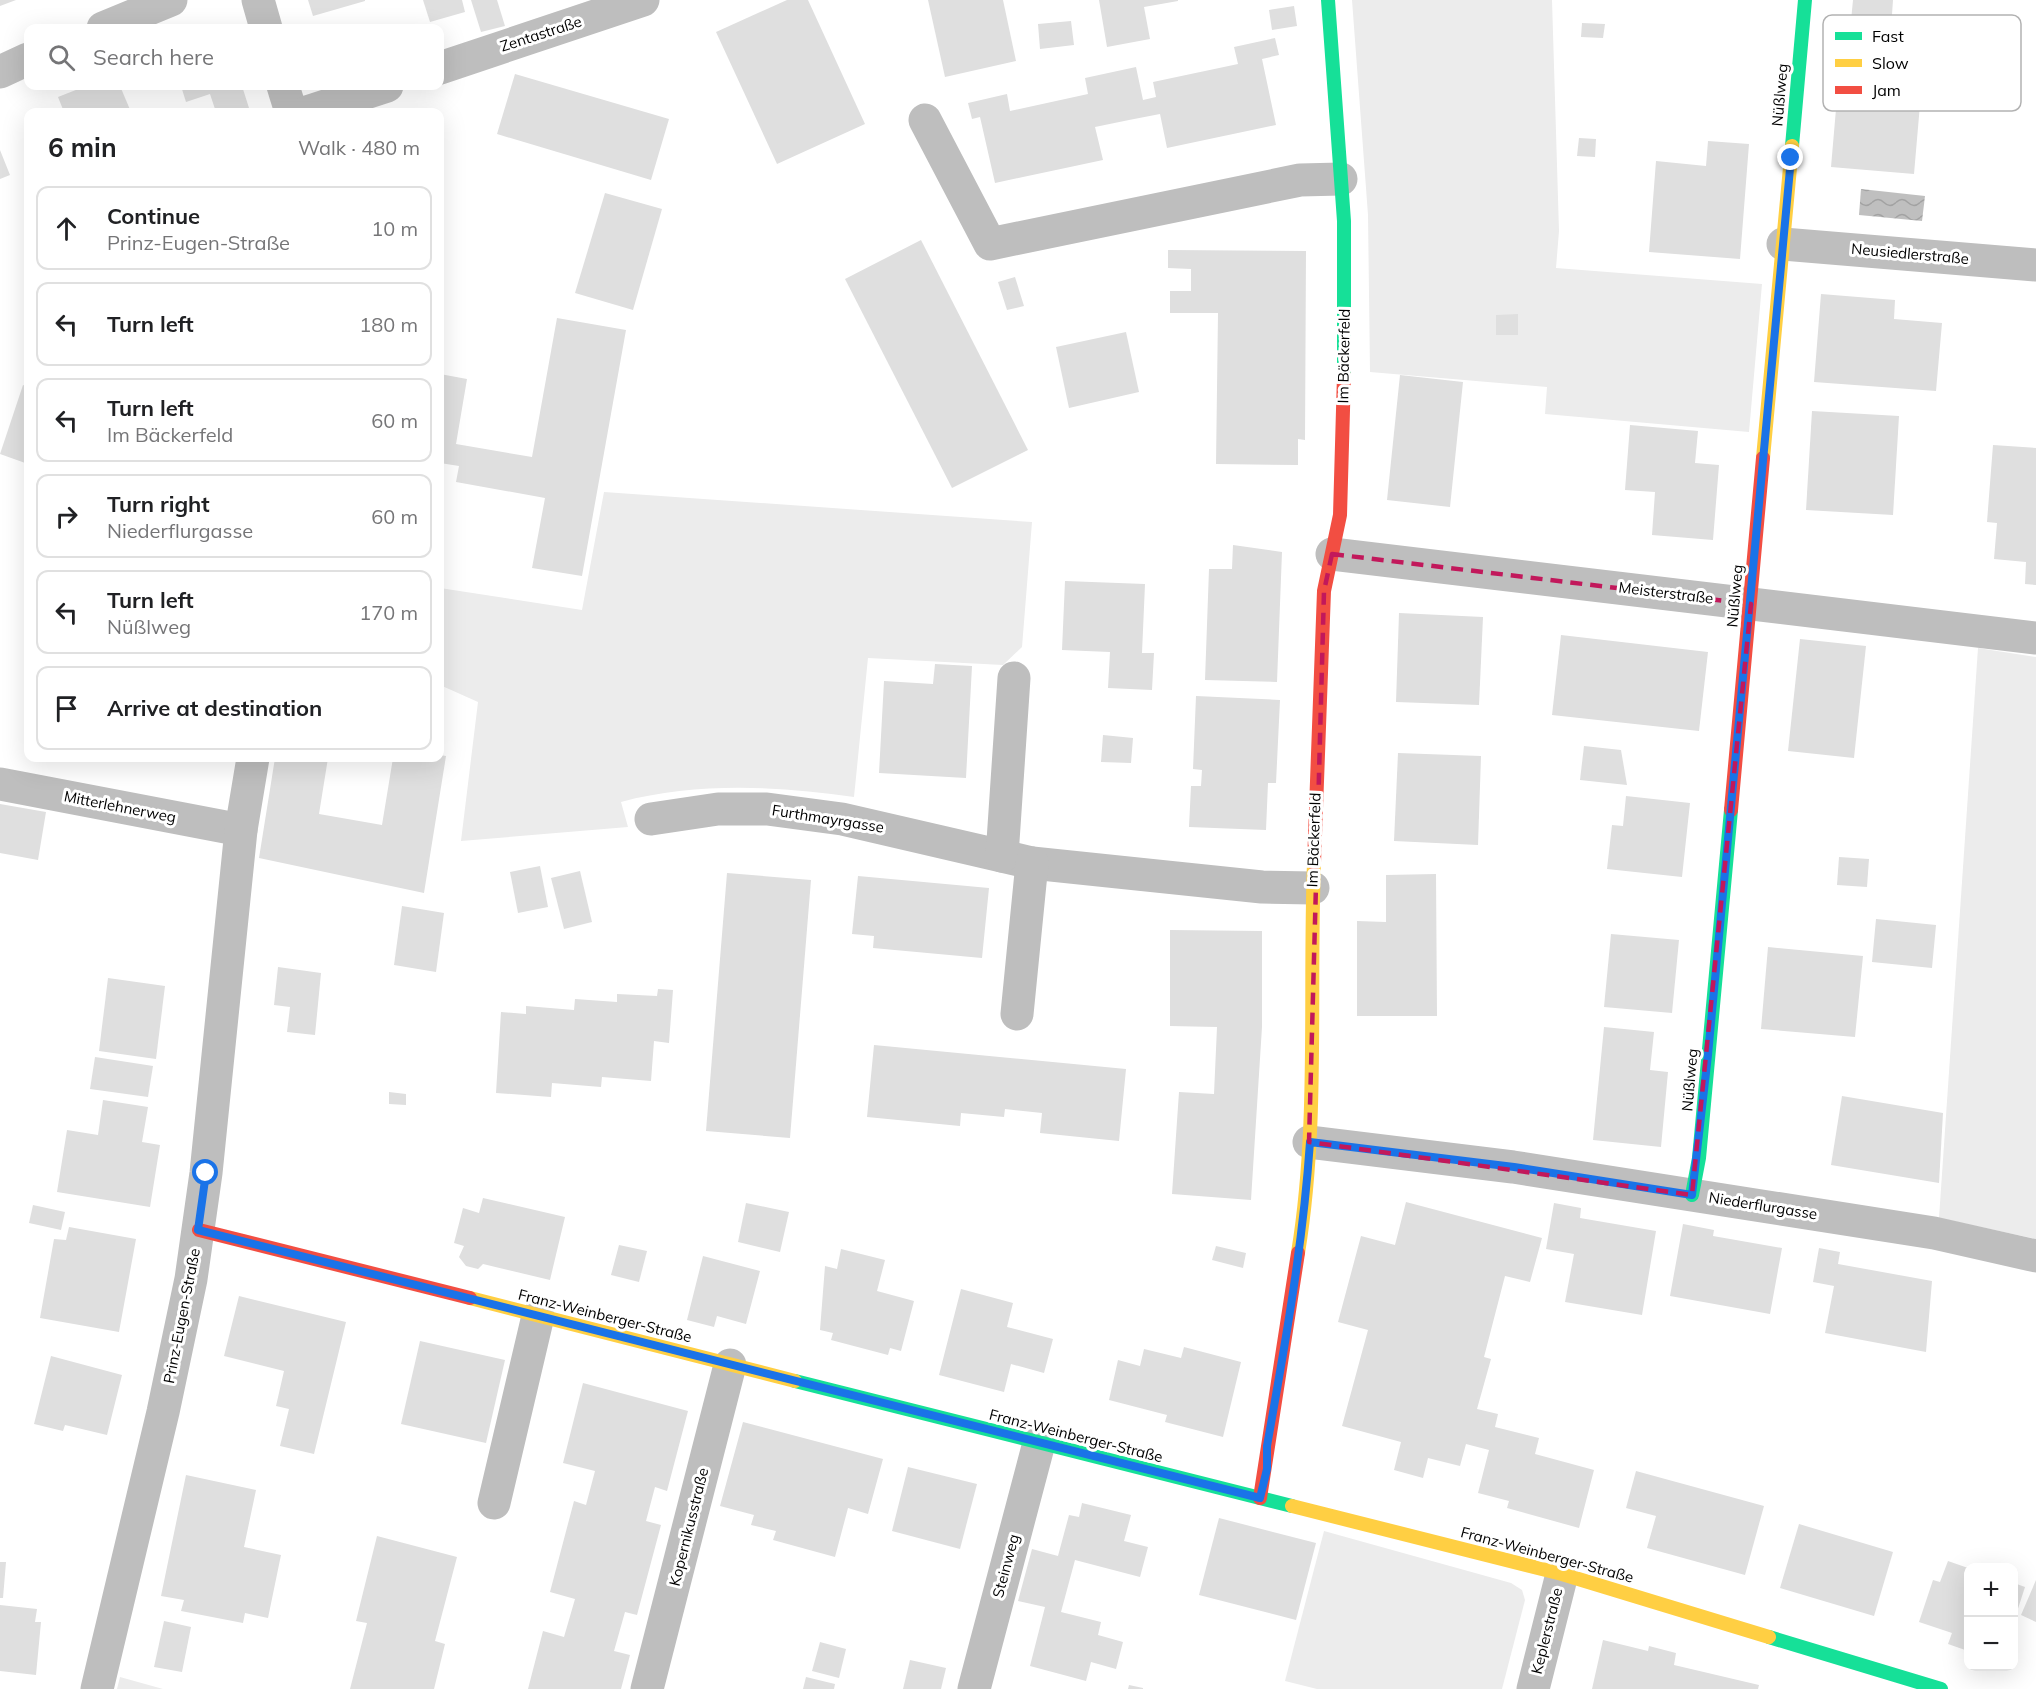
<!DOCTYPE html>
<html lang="en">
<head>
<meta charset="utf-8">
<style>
  :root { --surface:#fff; --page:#f2f2f2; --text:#202124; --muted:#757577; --line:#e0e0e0 }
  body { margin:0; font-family:Mulish,sans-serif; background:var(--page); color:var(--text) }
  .controls { position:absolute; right:18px; bottom:18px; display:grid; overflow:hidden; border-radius:12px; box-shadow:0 6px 24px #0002 }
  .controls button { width:54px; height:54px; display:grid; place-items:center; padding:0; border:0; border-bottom:2px solid var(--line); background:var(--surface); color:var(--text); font:30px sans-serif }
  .stop { position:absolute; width:18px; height:18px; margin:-14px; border:4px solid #1a73e8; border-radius:50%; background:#fff }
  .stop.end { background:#1a73e8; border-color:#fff; box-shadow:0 2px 6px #0008 }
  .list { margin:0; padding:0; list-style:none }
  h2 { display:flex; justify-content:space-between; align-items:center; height:78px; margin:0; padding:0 24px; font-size:26px }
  h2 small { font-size:20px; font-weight:400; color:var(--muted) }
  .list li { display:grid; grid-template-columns:39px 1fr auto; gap:18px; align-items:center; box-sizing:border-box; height:84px; margin:0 12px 12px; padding:0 12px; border:2px solid var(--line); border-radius:12px }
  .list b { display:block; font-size:22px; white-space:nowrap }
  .list p { margin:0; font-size:20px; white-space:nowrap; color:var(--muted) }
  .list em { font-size:20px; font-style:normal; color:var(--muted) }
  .icon { flex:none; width:33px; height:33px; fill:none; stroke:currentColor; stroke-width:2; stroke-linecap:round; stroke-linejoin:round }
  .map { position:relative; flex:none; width:2036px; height:1689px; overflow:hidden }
  .search { position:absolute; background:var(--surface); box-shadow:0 6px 24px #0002; left:24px; top:24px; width:420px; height:66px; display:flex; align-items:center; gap:15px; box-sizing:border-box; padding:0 21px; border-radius:12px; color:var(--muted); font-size:22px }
  .panel { position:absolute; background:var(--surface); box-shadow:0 6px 24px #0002; left:24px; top:108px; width:420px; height:654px; border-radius:12px }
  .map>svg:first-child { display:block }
  .green { fill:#ececec }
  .water { fill:url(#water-waves) }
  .building { fill:#dfdfdf }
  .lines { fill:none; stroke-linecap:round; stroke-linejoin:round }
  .street { stroke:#bebebe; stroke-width:33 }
  .fast { stroke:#16e098; stroke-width:14 }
  .slow { stroke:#ffcf43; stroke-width:14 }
  .jam { stroke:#f24e42; stroke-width:14 }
  .route { stroke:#1a73e8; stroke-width:8 }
  .marked { fill:none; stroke:#c2185b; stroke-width:4.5; stroke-dasharray:12 8; stroke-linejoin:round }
  .labels { text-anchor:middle; stroke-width:6; stroke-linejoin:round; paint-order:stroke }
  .street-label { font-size:15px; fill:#000; stroke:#fff }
  .key { fill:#fff; stroke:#b2b2b2; stroke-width:1.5 }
  .key-label { font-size:16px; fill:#000 }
</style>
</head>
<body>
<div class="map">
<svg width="2036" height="1689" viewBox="0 0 2036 1689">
  <defs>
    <pattern id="water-waves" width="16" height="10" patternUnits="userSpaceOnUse" patternTransform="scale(1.5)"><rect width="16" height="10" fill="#bfbfbf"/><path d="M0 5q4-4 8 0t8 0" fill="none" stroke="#a2a2a2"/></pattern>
  </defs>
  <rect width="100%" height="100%" fill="#fff"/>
  <g class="green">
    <path d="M1352,0h200l7,231 -3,37 206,16 -13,148 -204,-18 2,-27 -177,-15 -2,-157z"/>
    <path d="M604,492l428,30 -10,125 -19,18 -135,-7 -14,139c-76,-11 -158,-15 -233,5l7,25 -167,14 17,-139 -38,-17v-97l142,22z"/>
    <path d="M1978,648l58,9v582l-97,-21z"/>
    <path d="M1324,1531l187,52 11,7 3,10 -23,89h-185l-32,-8z"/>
    <path d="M120,1677l43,12h-46z"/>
  </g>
  <path class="water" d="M1861,189l64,7 -3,25 -63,-6z"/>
  <g class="building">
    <path d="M0,0h16l-16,6z"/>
    <path d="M308,0h57v1l-52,15z"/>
    <path d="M423,0h39l3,12 -35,10z"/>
    <path d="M471,0h26l8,26 -24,6z"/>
    <path d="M787,0h21l57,124 -88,40 -61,-132z"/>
    <path d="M928,0h75l13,61 -71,16z"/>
    <path d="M1099,0h79v1l-34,6 6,32 -43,8z"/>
    <path d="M1853,0h40l-2,29 27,2 -3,27h9l-10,116 -83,-7 10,-116 7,1z"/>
    <path d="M1294,6l3,20 -25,4 -3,-20z"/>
    <path d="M1071,21l3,24 -34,4 -2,-25z"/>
    <path d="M1582,23l23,1 -2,14 -22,-1z"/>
    <path d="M1275,38l4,17 -17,4 14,66 -109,23 -7,-34 -31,6 -34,7 8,33 -108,23 -15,-66 -8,2 -4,-16 39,-9 3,17 78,-17 -3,-16 51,-11 7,33 13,-3 -3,-15 85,-18 -4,-17z"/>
    <path d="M515,74l154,45 -18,61 -154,-46z"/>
    <path d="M86,86h34l11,26h-67l-6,-15z"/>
    <path d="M181,86h61l7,22 -14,4h-19l-6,-18 -24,8z"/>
    <path d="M1579,138l17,1 -1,18 -18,-1z"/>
    <path d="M1708,141l41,3 -9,115 -91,-7 7,-91 50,5z"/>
    <path d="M0,150l10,25 -10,4z"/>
    <path d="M605,193l57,16 -29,101 -58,-17z"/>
    <path d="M921,240l107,210 -76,38 -107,-209z"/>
    <path d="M1168,250l138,1 -1,189 -7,-1v26l-82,-1 2,-151h-48v-22h21v-22l-23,-1z"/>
    <path d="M1015,277l9,29 -17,4 -9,-28z"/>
    <path d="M1821,294l74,6 -1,19 48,4 -6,68 -122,-9z"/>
    <path d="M1518,314v21h-22v-20z"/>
    <path d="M557,318l69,12 -44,246 -50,-8 13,-70 -89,-16 3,-16 -19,-3v-89l27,5 -11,65 76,13z"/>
    <path d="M1126,332l13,60 -70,16 -13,-61z"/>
    <path d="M1400,375l63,7 -13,125 -63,-7z"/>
    <path d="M23,385l5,2v77l-28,-10z"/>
    <path d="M1812,411l87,5 -6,99 -87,-5z"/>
    <path d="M1630,425l68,6 -3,32 24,2 -6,75 -61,-5 3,-43 -30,-2z"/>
    <path d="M1993,445l43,3v137l-11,-1 1,-22 -32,-3 3,-36 -10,-1z"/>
    <path d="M1233,545l49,7 -5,130 -72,-2 4,-111h23z"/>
    <path d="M1065,581l80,3 -3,69h12l-2,37 -44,-2 2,-36 -48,-2z"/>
    <path d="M1399,613l84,4 -4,88 -83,-3z"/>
    <path d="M1561,635l147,17 -9,79 -147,-16z"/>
    <path d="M1800,639l66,7 -12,112 -66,-7z"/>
    <path d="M935,664l37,2 -6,112 -87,-5 5,-92 49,3z"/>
    <path d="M1196,696l84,4 -4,83h-8l-2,47 -77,-3 2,-41h10l1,-16 -9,-1z"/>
    <path d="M1103,735l30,3 -2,25 -30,-1z"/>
    <path d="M1584,746l37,4 6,35 -47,-5z"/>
    <path d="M1398,753l83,3 -3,89 -84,-4z"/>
    <path d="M440,755l6,1 -22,137 -165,-35 16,-100h53l-9,56 63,11 11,-67h47z"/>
    <path d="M174,758h27v4z"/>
    <path d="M1626,796l64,7 -8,74 -75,-8 5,-44 11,1z"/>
    <path d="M0,804l46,8 -8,48 -38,-7z"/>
    <path d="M1839,857l30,2 -2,28 -30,-2z"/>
    <path d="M540,866l8,41 -30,6 -8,-41z"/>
    <path d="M580,871l12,51 -28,7 -13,-51z"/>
    <path d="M727,873l84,7 -21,258 -84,-7z"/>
    <path d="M1436,874l1,142h-80v-95l29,1v-47z"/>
    <path d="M858,876l131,12 -7,70 -109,-10 1,-12 -22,-2z"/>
    <path d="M402,906l42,7 -8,59 -42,-7z"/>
    <path d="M1876,919l60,6 -4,43 -60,-6z"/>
    <path d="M1170,930l92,1v96l-11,173 -79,-6 7,-102 35,2 3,-67 -47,-1z"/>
    <path d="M1611,934l68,6 -7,73 -68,-6z"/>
    <path d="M1768,947l95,9 -8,81 -94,-8z"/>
    <path d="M278,967l43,6 -6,62 -28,-3 3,-25 -16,-2z"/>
    <path d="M108,978l57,8 -9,73 -57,-8z"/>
    <path d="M658,989l15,1 -4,53 -15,-2 -3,40 -49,-4 -1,10 -49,-4 -1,14 -55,-4 5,-81 25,2v-8l48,4 1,-11 42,3v-8l40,2z"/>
    <path d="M1604,1027l50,5 -4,38 18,2 -7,75 -68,-7z"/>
    <path d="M874,1045l252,24 -7,72 -79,-8 2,-20 -37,-4 -1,8 -43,-4 -1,13 -93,-9z"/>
    <path d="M95,1057l58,9 -5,31 -58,-8z"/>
    <path d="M389,1092l17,2v11l-17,-1z"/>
    <path d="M1842,1096l101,17 -4,70 -108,-18z"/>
    <path d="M103,1100l45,7 -6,35 18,3 -10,62 -93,-15 10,-62 31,5z"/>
    <path d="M483,1198l82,19 -15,63 -67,-16 -5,5 -12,-3 -7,-9 5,-11 -10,-3 9,-35 16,5z"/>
    <path d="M1406,1202l136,36 -12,44 -25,-6 -21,81 7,2 -14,50 21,5 -3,13 44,11 -4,16 59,16 -15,58 -72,-20 2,-7 -31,-8 11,-43 -23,-6 -6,22 -32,-8 -5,20 -29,-8 7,-28 -59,-16 26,-96 -30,-8 23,-86 34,9z"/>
    <path d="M746,1203l43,9 -9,40 -42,-10z"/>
    <path d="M1554,1203l27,5 -1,10 76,13 -14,84 -77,-13 9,-48 -28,-5z"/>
    <path d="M33,1205l32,7 -4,18 -32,-7z"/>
    <path d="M1683,1224l31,6 -1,6 69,12 -12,66 -100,-18z"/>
    <path d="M69,1227l67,12 -17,93 -79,-14 14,-79 12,1z"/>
    <path d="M619,1245l28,6 -8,31 -28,-7z"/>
    <path d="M1216,1246l30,7 -3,15 -31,-8z"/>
    <path d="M1819,1248l21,4 -2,12 94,17 -6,71 -101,-19 9,-47 -21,-4z"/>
    <path d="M841,1249l44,11 -8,31 37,10 -13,50 -11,-3 -2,7 -57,-15 2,-7 -13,-3 5,-64 12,3z"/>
    <path d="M703,1256l57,15 -14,53 -29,-8 -3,11 -27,-7z"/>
    <path d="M961,1289l52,14 -6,24 46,12 -9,34 -33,-9 -7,28 -65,-17z"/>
    <path d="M239,1296l107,26 -32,132 -34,-8 9,-37 -13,-3 8,-35 -60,-15z"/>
    <path d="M420,1341l85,19 -19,83 -85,-19z"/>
    <path d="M1184,1347l57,15 -18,75 -58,-15 2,-7 -58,-15 9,-40 22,6 4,-17 37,9z"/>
    <path d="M51,1356l71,19 -15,60 -42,-10 -2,6 -29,-7z"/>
    <path d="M583,1383l105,28 -21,80 -12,-4 -9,34 15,4 -24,90 -12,-3 -11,39 16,4 -9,34h-93l15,-58 21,6 11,-38 -25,-7 24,-91 12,4 9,-34 -32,-8z"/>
    <path d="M743,1422l140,37 -15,55 -20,-6 -13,49 -62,-17 3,-9 -25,-6 3,-10 -34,-9z"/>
    <path d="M908,1467l69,17 -17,65 -68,-18z"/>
    <path d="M1636,1471l128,35 -19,69 -98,-27 9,-32 -30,-8z"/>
    <path d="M186,1475l70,15 -12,57 37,8 -13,63 -23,-5 -2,10 -62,-12 3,-11 -23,-4z"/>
    <path d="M1082,1503l49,12 -7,26 24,6 -8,30 -65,-17 -14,52 40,10 -3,13 25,7 -7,27 -25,-7 -5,19 -56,-15 15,-59 -27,-6 14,-52 26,7 11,-41 10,2z"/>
    <path d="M1219,1518l97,25 -20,77 -97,-25z"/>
    <path d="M1799,1524l94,28 -19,64 -94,-28z"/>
    <path d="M377,1536l80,21 -22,84 10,3 -11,45h-84l17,-66 -11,-2z"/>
    <path d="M1948,1561l20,7v83l-20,-7 4,-11 -33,-11 14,-42 7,2z"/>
    <path d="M0,1562h6l-3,36h-3z"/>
    <path d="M2036,1580v42l-15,-7z"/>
    <path d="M2014,1583l11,4 -11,34z"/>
    <path d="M0,1605l37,4 -2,13h6l-5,53 -36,-4z"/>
    <path d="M164,1621l27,6 -9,45 -28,-5z"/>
    <path d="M1603,1640l45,11 1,-5 27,7 -2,12 85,20 -1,4h-166z"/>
    <path d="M820,1642l26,7 -7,29 -27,-7z"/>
    <path d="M910,1660l36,8 -5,21h-38z"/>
    <path d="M806,1677l29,7 -1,5h-31z"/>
    <path d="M1129,1685l14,3v1h-15z"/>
  </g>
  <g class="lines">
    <g class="street">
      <path d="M258,0l8,28"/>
      <path d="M103,28l68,-28"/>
      <path d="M440,68l203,-68"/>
      <path d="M0,72l28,-13"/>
      <path d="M283,86l8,26"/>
      <path d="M307,112l80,-26"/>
      <path d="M925,120l65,124 310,-64 41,-1"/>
      <path d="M1783,244l253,21"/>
      <path d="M1332,554l704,84"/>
      <path d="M0,784l241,46"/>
      <path d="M651,819l67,-10h49l75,10 190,44 230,24 51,1"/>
      <path d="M1002,856l12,-178"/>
      <path d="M1017,1014l15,-151"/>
      <path d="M1309,1142l204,25 421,66 102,23"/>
      <path d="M494,1503l44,-187"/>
      <path d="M97,1689l66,-277 28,-133 15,-106 35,-343 12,-72"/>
      <path d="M647,1689l83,-324"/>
      <path d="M974,1689l65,-246"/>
      <path d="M1533,1689l29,-115"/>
    </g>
    <g class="fast">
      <path d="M1328,0l16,221v154"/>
      <path d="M1792,146l13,-146"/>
      <path d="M1692,1195l7,-37 32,-348"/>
      <path d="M795,1381l497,125"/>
      <path d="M1769,1637l172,52"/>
    </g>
    <g class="slow">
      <path d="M1763,458l29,-312"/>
      <path d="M1298,1253c21,-128 11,-260 16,-390"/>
      <path d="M470,1298l325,83"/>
      <path d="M1292,1506l270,68 207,63"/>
    </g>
    <g class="jam">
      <path d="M1731,810l32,-352"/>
      <path d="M1314,863l10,-272 16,-76 4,-140"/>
      <path d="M199,1230l271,68"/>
      <path d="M1260,1498l38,-245"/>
    </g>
  </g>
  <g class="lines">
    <path class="route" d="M206,1173l-8,57 1062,268 7,-29v-23c18,-101 36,-201 43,-304l204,25 178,28 16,-140 83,-897"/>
  </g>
  <path class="marked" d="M1332,554l419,50 -59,591 -383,-53 15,-551z"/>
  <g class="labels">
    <g class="street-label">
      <text transform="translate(541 34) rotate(-18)" y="5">Zentastraße</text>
      <text transform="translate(1780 95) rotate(-85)" y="5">Nüßlweg</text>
      <text transform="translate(1910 254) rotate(5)" y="5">Neusiedlerstraße</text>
      <text transform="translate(1344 356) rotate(-89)" y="5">Im Bäckerfeld</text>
      <text transform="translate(1666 593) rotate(7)" y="5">Meisterstraße</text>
      <text transform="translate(1735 596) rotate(-85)" y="5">Nüßlweg</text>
      <text transform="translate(120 807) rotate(11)" y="5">Mitterlehnerweg</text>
      <text transform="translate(828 819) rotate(9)" y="5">Furthmayrgasse</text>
      <text transform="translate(1314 840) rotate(-88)" y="5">Im Bäckerfeld</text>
      <text transform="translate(1690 1080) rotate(-85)" y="5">Nüßlweg</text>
      <text transform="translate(1763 1206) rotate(9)" y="5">Niederflurgasse</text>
      <text transform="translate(182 1316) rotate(-79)" y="5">Prinz-Eugen-Straße</text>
      <text transform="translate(605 1316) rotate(14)" y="5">Franz-Weinberger-Straße</text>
      <text transform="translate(1076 1436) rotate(14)" y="5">Franz-Weinberger-Straße</text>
      <text transform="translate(689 1527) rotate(-76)" y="5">Kopernikusstraße</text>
      <text transform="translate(1547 1555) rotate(15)" y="5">Franz-Weinberger-Straße</text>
      <text transform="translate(1006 1566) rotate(-75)" y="5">Steinweg</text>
      <text transform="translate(1547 1631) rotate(-76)" y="5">Keplerstraße</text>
    </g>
  </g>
  <rect x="1823" y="15" width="198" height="96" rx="9" class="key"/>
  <rect x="1835" y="32" width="27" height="8" fill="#16e098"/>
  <rect x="1835" y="59" width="27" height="8" fill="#ffcf43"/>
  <rect x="1835" y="86" width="27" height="8" fill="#f24e42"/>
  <g class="key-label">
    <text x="1872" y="42">Fast</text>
    <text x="1872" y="69">Slow</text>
    <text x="1872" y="96">Jam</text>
  </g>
</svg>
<div class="controls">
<button>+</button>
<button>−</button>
</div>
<div class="stop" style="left:206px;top:1173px"></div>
<div class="stop end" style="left:1791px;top:158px"></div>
<div class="search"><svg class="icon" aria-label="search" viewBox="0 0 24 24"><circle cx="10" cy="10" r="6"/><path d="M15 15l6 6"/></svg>Search here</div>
<section class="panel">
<h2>6 min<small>Walk · 480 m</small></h2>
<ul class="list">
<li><svg class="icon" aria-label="ahead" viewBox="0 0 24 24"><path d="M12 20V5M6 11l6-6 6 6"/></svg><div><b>Continue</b><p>Prinz-Eugen-Straße</p></div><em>10 m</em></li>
<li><svg class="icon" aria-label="left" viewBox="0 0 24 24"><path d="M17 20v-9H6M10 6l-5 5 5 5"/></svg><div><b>Turn left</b></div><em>180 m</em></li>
<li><svg class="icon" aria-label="left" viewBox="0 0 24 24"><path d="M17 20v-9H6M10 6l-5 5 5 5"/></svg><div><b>Turn left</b><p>Im Bäckerfeld</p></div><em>60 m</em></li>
<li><svg class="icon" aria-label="right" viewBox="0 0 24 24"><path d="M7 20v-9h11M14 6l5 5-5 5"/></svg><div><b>Turn right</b><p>Niederflurgasse</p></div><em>60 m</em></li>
<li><svg class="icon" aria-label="left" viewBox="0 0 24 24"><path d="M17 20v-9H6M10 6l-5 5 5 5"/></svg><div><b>Turn left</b><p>Nüßlweg</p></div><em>170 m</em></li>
<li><svg class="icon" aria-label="arrive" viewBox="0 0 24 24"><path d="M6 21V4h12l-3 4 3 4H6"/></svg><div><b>Arrive at destination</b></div></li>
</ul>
</section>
</div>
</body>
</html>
